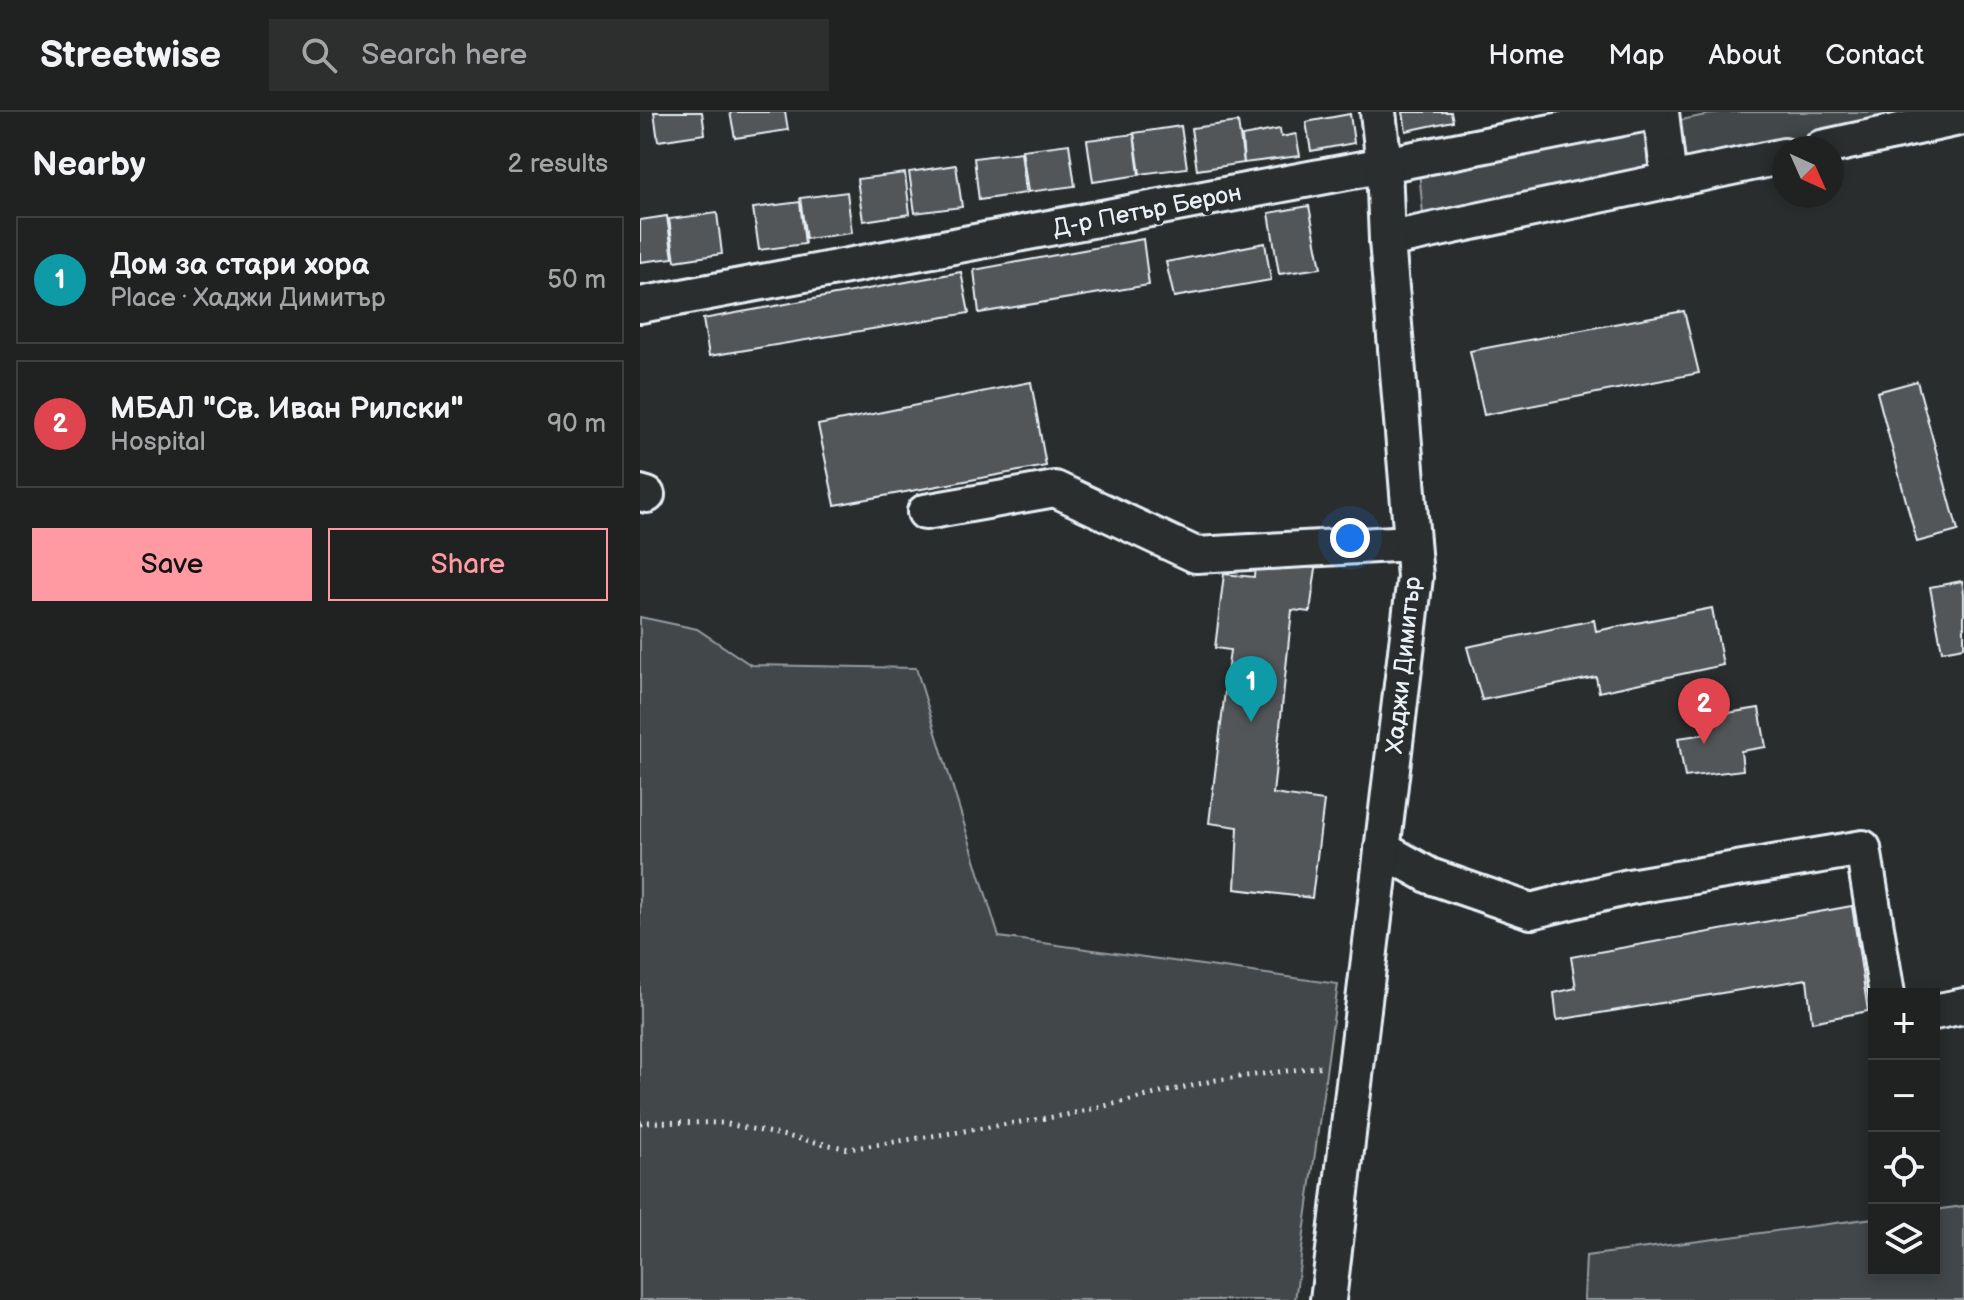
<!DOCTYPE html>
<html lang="en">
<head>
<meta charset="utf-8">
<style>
  :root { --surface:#202222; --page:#2d2f2f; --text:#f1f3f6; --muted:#a2a4a5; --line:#3d3f40; --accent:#ff9aa2 }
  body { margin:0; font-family:"Balsamiq Sans",sans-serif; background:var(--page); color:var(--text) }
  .controls { position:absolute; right:24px; bottom:24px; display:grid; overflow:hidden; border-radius:0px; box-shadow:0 4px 12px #0003 }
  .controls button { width:72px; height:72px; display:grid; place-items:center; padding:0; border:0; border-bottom:2px solid var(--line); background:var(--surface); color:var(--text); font:40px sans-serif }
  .compass { position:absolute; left:1132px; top:24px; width:72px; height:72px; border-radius:50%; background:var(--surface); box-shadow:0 4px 12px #0003; rotate:135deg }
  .you { position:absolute; left:710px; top:426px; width:28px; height:28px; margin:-20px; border:6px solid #fff; border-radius:50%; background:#1a73e8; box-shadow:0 0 0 12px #1a73e833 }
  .badge { display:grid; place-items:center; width:52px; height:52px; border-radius:50%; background:var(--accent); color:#fff; font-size:26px; font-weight:700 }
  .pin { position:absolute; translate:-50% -66px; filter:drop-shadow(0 2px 4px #0008) }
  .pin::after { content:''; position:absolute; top:42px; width:28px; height:24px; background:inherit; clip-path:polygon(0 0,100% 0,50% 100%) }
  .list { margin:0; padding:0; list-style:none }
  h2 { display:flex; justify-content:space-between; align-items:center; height:104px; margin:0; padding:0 32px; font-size:34px }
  h2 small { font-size:26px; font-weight:400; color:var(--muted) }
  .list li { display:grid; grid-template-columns:52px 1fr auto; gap:24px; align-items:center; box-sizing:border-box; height:128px; margin:0 16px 16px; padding:0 16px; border:2px solid var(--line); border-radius:0px }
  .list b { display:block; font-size:30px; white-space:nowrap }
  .list p { margin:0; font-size:26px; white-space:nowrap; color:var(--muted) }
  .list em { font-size:26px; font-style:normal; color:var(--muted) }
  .actions { display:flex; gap:16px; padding:24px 32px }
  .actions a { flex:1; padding:18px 0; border:2px solid var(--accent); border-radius:0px; text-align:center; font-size:28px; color:var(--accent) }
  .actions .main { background:var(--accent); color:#111 }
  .icon { flex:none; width:44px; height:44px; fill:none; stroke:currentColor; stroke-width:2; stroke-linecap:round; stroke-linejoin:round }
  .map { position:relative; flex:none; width:1324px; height:1188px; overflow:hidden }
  header { display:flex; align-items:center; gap:48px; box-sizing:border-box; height:112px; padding:0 40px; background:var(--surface); border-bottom:2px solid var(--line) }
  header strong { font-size:38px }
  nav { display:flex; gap:44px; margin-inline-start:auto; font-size:28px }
  .search { width:560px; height:72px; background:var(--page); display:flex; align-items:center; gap:20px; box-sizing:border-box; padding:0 28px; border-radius:0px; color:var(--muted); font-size:30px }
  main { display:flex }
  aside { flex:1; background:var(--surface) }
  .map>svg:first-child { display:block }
  .green { fill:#424648; stroke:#959ca0; stroke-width:2 }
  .building { fill:#535759; stroke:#e8f1f8; stroke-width:2 }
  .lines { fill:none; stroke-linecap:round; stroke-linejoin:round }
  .minor-casing { stroke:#e8f1f8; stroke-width:40 }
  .path { stroke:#e8f1f8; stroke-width:5; stroke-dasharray:2 6; stroke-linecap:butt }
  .minor { stroke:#2a2d2e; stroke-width:34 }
  .labels { text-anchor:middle; stroke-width:8; stroke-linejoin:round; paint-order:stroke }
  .street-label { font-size:24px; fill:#e8f1f8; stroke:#2a2d2e }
</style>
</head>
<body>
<header>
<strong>Streetwise</strong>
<div class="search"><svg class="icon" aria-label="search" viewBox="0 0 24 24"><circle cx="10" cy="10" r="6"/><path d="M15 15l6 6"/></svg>Search here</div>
<nav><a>Home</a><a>Map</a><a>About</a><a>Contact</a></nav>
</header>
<main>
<aside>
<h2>Nearby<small>2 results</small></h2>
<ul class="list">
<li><span class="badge" style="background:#0f9aa8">1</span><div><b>Дом за стари хора</b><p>Place · Хаджи Димитър</p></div><em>50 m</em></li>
<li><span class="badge" style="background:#e0444e">2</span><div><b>МБАЛ &quot;Св. Иван Рилски&quot;</b><p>Hospital</p></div><em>90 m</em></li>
</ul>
<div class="actions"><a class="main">Save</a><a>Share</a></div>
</aside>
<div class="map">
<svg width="1324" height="1188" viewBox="0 0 1324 1188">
  <rect width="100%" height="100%" fill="#2a2d2e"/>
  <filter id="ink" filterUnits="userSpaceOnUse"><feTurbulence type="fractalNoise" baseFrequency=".0125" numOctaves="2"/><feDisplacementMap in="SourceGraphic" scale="16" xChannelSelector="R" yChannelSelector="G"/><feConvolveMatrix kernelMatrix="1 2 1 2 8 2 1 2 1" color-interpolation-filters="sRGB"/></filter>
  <g filter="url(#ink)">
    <g class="green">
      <path d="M1081,0h205l-246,53 -4,-44z"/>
      <path d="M1008,16l3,42 -228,44 -4,-44z"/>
      <path d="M0,505l57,12 54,36 165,3 83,269 339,47 -43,316h-655z"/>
      <path d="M1324,1094v94h-380l2,-44 288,-38v52h60v-60z"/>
    </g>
    <g class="building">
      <path d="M14,0h48l3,22 -47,7z"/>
      <path d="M90,0h55l3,18 -53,8z"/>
      <path d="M763,0h48l2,9 -47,10z"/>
      <path d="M710,2l4,29 -43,8 -5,-29z"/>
      <path d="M598,10l6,41 -47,7 -6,-42z"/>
      <path d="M541,14l6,42 -47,6 -6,-41z"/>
      <path d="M640,17l1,8 15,-3 4,22 -56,7 -2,-27z"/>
      <path d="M494,22l5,41 -46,7 -6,-42z"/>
      <path d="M429,32l6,42 -47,6 -6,-42z"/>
      <path d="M381,40l5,41 -47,7 -5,-42z"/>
      <path d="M316,53l6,42 -47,6 -6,-41z"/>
      <path d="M265,61l5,41 -47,7 -6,-42z"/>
      <path d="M207,80l5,41 -46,6 -6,-41z"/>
      <path d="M160,90l5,42 -46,6 -6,-42z"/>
      <path d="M669,94l12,62 -42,6 -10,-61z"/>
      <path d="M77,101l5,41 -47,7 -6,-42z"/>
      <path d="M27,104l6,42 -33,4v-42z"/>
      <path d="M503,127l6,46 -170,28 -5,-43z"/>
      <path d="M625,131l6,37 -97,17 -8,-35z"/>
      <path d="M321,160l8,41 -260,43 -6,-37z"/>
      <path d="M1044,199l15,62 -215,42 -14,-64z"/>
      <path d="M1277,269l41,150 -41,11 -40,-150z"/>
      <path d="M391,270l15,84 -211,39 -17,-80z"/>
      <path d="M615,451l61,5 -6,44 -18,-2 -19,184 51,7 -12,97 -77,-9 3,-62 -29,-4 21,-173 -15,-2 9,-74 30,3z"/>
      <path d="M1322,469l2,12v54l-22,4 -12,-64z"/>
      <path d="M1072,496l11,57 -124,27 -3,-15 -114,23 -15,-53 127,-27 2,11z"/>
      <path d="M1119,596l7,39 -25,4 2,19 -58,7 -7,-39 28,-4 -3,-17z"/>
      <path d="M1212,794l16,105 -56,11 -5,-43 -250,41 -3,-27 22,-5 -5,-31z"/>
    </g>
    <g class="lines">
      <defs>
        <g id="minor">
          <path d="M1021,0l8,69"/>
          <path d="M1181,36l143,-31"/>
          <path d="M747,128l397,-84"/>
          <path d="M0,193l744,-140 269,-53"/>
          <path d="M0,381l7,2"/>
          <path d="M285,400l130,-23 141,66 216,-12"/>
          <path d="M742,737l48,27 101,35 98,-24 234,-39 24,146"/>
          <path d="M1294,900l30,-6"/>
          <path d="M688,1188l87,-723 -28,-337 -3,-75 -6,-53"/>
        </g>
      </defs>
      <use href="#minor" class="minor-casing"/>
      <path class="path" d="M0,1011l4,-1 79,1 126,26 217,-34 150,-35 108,-14"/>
      <use href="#minor" class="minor"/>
    </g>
  </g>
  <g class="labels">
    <g class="street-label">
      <text transform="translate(507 98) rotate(-11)" y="8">Д-р Петър Берон</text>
      <text transform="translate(763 553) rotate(-84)" y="8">Хаджи Димитър</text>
    </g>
  </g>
</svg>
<div class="controls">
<button>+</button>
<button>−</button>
<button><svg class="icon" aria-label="locate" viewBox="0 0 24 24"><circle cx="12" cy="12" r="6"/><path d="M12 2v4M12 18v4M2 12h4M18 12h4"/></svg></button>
<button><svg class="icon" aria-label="layers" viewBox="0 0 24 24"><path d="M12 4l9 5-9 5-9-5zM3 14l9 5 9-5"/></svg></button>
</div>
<svg class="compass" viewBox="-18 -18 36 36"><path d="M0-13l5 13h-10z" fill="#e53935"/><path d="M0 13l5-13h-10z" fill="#a2a4a5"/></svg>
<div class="you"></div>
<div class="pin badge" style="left:611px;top:610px;background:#0f9aa8">1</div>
<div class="pin badge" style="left:1064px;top:632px;background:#e0444e">2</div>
</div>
</main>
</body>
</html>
